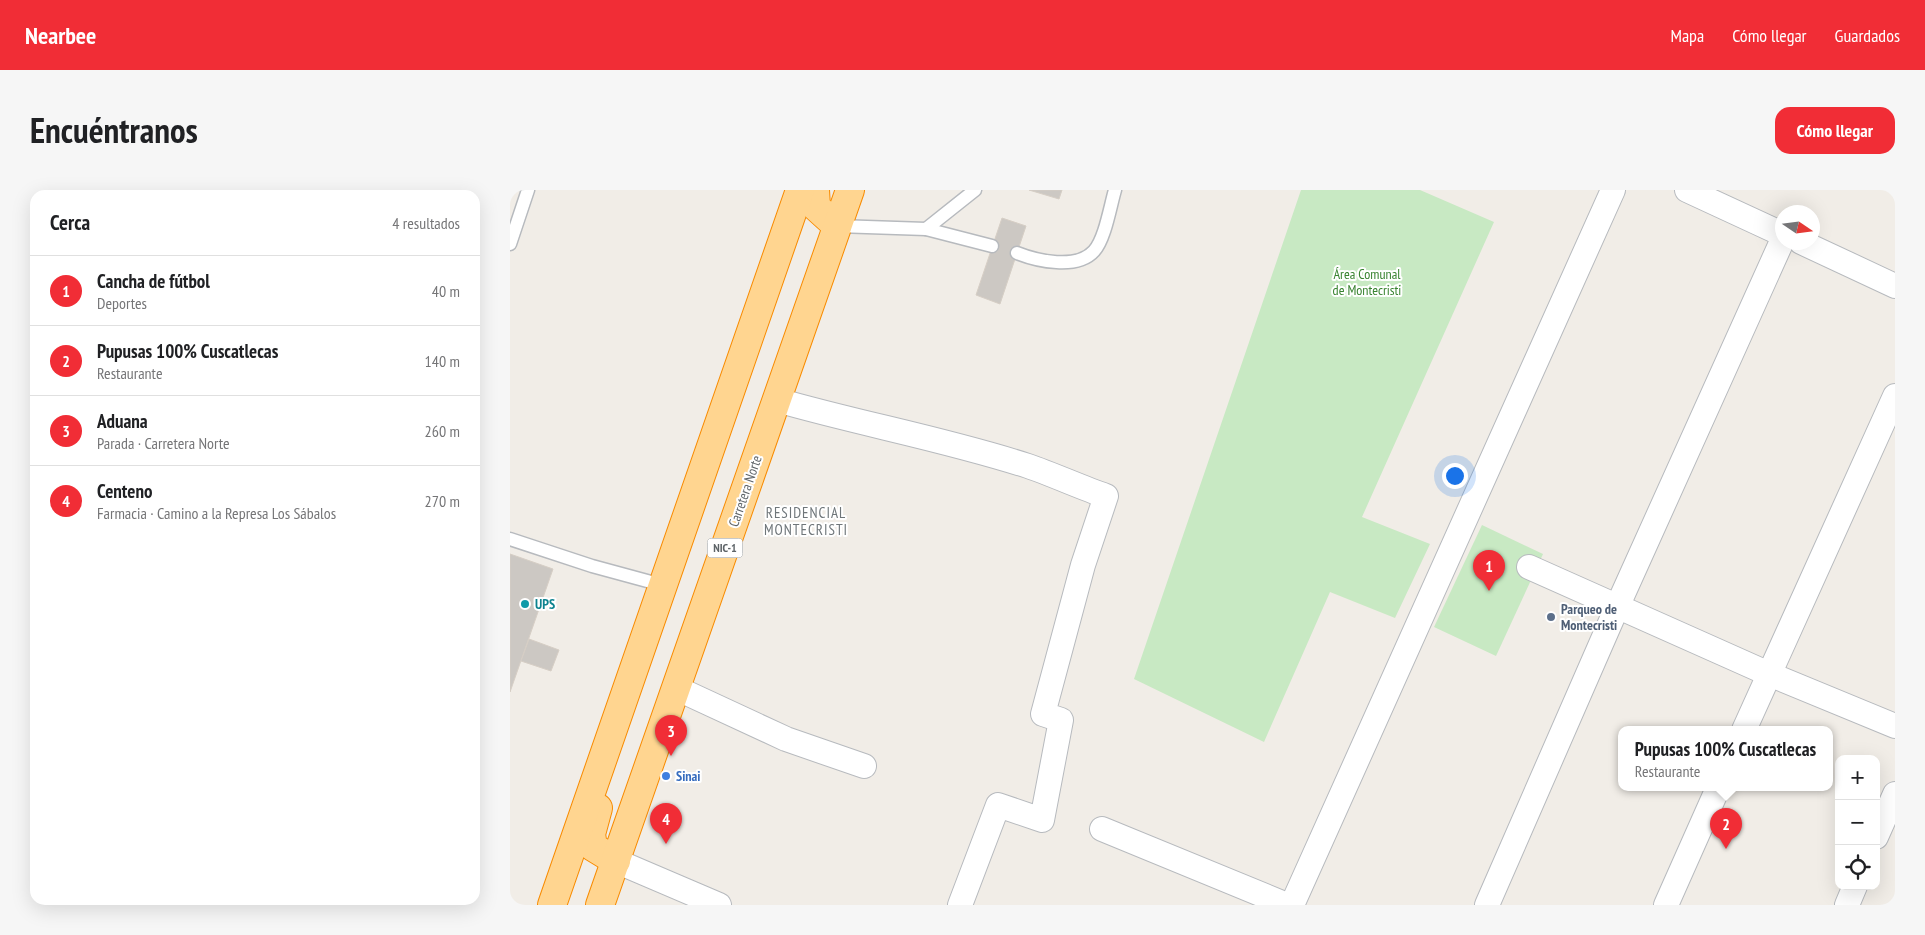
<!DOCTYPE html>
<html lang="es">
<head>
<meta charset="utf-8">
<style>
  :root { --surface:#fff; --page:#f6f6f6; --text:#202124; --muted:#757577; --line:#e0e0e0; --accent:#f12d36 }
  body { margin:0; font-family:"PT Sans Narrow",sans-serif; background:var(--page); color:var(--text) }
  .controls { position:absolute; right:15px; bottom:15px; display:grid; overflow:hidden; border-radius:10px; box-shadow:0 5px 20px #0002 }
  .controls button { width:45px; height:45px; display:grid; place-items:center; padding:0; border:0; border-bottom:1px solid var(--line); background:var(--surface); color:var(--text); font:25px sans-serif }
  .compass { position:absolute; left:1265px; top:15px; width:45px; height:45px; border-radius:50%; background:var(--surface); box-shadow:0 5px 20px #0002; rotate:103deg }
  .you { position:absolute; left:944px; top:285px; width:18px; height:18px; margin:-12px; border:4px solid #fff; border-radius:50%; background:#1a73e8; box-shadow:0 0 0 8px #1a73e833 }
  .badge { display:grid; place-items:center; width:32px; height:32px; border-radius:50%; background:var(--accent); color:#fff; font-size:16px; font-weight:700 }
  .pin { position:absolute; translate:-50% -41px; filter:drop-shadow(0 1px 2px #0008) }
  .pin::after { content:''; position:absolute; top:26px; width:18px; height:15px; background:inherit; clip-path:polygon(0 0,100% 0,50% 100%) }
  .popup { position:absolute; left:1108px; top:536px; width:215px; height:65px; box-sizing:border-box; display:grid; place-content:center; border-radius:10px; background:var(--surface); filter:drop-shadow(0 1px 4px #0005); font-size:16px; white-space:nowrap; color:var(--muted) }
  .popup b { font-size:19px; color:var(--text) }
  .popup::after { content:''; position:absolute; left:50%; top:100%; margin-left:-10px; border:10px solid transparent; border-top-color:var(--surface) }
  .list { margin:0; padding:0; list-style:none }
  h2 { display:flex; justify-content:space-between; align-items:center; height:65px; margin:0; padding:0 20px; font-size:21px }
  h2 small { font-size:16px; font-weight:400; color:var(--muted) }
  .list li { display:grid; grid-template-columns:32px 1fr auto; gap:15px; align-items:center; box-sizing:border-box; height:70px; padding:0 20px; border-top:1px solid var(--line) }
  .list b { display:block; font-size:19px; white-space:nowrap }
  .list p { margin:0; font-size:16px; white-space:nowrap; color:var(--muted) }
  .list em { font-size:16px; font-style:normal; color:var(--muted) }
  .icon { flex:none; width:28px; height:28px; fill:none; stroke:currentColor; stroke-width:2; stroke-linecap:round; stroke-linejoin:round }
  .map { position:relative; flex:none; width:1385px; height:715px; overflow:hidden; border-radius:15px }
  header { display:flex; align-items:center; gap:30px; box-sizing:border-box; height:70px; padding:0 25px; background:var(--accent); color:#fff }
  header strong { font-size:24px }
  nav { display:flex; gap:28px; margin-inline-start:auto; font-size:18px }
  .intro { display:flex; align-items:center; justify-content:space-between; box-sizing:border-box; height:120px; padding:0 30px }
  h1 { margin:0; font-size:35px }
  .button { padding:12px 22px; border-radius:15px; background:var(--accent); color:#fff; font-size:18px; font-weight:700 }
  main { display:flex; gap:30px; padding:0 30px }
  aside { flex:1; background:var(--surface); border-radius:15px; box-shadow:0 5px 20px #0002 }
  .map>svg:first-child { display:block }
  .green { fill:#c8e9c3 }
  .building { fill:#ccc8c3; stroke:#d6cec5 }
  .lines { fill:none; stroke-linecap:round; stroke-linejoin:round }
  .lane-casing { stroke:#b7babe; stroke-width:15 }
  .street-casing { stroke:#b7babe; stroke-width:26 }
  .highway-casing { stroke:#f88b00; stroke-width:30 }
  .lane { stroke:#fff; stroke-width:12 }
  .street { stroke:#fff; stroke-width:24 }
  .highway { stroke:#ffd590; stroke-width:28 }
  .culture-dot { fill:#0f9aa8; stroke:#fff; stroke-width:2 }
  .service-dot { fill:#5c6f8a; stroke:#fff; stroke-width:2 }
  .shop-dot { fill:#3f7fe0; stroke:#fff; stroke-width:2 }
  .labels { text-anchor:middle; stroke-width:4; stroke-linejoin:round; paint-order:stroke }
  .shield { fill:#fff; stroke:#8e9295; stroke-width:1 }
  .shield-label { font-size:12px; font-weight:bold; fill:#5e6468 }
  .park-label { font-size:14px; fill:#388330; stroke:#fff }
  .street-label { font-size:14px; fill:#5e6468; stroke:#fff }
  .culture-label { font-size:14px; font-weight:bold; fill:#0d838f; stroke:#fff; text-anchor:start }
  .service-label { font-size:14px; font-weight:bold; fill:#4e5e75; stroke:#fff; text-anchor:start }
  .shop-label { font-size:14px; font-weight:bold; fill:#366cbe; stroke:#fff; text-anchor:start }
  .neighbourhood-label { font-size:15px; letter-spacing:1px; fill:#6f767a; stroke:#fff }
</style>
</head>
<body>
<header>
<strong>Nearbee</strong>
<nav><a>Mapa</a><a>Cómo llegar</a><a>Guardados</a></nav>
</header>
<div class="intro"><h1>Encuéntranos</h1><a class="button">Cómo llegar</a></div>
<main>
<aside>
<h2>Cerca<small>4 resultados</small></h2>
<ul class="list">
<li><span class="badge">1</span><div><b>Cancha de fútbol</b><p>Deportes</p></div><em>40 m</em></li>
<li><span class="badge">2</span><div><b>Pupusas 100% Cuscatlecas</b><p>Restaurante</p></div><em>140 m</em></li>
<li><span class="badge">3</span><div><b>Aduana</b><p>Parada · Carretera Norte</p></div><em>260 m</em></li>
<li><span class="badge">4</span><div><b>Centeno</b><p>Farmacia · Camino a la Represa Los Sábalos</p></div><em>270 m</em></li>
</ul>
</aside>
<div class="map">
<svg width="1385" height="715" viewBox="0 0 1385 715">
  <rect width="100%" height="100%" fill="#f1ede7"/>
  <g class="green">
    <path d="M791,0h119l74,32 -132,295 68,27 -35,74 -65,-26 -66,150 -130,-63z"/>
    <path d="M972,335l61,29 -47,102 -62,-29z"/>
  </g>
  <g class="building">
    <path d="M519,0h33l-3,9z"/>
    <path d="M492,28l24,8 -26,78 -24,-9z"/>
    <path d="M0,364l43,15 -43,123z"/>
    <path d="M19,449l30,11 -8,21 -30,-10z"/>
  </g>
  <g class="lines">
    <defs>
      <g id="lane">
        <path d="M327,36l89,3 49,-39"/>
        <path d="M416,39l66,17"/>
        <path d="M0,54l18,-54"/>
        <path d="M507,63c20,8 60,17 77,-2 11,-12 16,-44 21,-61"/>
        <path d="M0,349l82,27 70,19"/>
      </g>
      <g id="street">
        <path d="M1177,0l95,44"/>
        <path d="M1291,52l94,44"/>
        <path d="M267,210c83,24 168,39 251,66 26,9 52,21 78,30l-23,69 -40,149 18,6 -19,100 -44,-15 -38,100"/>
        <path d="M1019,377l240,107 126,52"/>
        <path d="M166,498l110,51 78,27"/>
        <path d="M1234,540l151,-334"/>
        <path d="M592,639l185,76"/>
        <path d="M1366,647l19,-43"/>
        <path d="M106,671l103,44"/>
        <path d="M782,715l321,-715"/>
        <path d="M977,715l131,-300 164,-364"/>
        <path d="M1156,715l52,-117"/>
        <path d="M1337,715l8,-19"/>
      </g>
      <g id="highway">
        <path d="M305,0l1,17 21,19"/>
        <path d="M88,618l-7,26 2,13 23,14"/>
        <path d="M42,715l248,-715"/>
        <path d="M90,715l250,-715"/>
      </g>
    </defs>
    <use href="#lane" class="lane-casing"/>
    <use href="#street" class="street-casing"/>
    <use href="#highway" class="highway-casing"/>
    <use href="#lane" class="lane"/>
    <use href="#street" class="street"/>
    <use href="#highway" class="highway"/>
  </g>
  <circle class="culture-dot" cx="15" cy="414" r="5"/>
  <circle class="service-dot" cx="1041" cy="427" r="5"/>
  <circle class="shop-dot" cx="156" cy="586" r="5"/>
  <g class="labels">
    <rect class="shield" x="197.5" y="348.5" width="35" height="19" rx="4"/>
    <g class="shield-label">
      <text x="215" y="362">NIC-1</text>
    </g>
    <g class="park-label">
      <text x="857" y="89">Área Comunal<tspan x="857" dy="16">de Montecristi</tspan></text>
    </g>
    <g class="street-label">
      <text transform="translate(235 301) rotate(-71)" y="5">Carretera Norte</text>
    </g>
    <g class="culture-label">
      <text x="25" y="419">UPS</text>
    </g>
    <g class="service-label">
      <text x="1051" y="424">Parqueo de<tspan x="1051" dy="16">Montecristi</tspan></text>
    </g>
    <g class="shop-label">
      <text x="166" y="591">Sinai</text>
    </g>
    <g class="neighbourhood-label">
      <text x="296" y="328">RESIDENCIAL<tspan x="296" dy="17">MONTECRISTI</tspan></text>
    </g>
  </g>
</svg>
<div class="controls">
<button>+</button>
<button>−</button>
<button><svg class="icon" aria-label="locate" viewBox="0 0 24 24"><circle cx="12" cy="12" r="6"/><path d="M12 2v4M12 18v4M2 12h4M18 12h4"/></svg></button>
</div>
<svg class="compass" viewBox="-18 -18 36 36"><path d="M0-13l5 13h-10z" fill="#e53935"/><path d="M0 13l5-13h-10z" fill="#757577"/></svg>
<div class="you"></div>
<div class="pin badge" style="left:979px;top:401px">1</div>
<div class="pin badge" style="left:1216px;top:659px">2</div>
<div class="popup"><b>Pupusas 100% Cuscatlecas</b>Restaurante</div>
<div class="pin badge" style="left:161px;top:566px">3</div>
<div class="pin badge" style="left:156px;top:654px">4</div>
</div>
</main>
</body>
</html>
